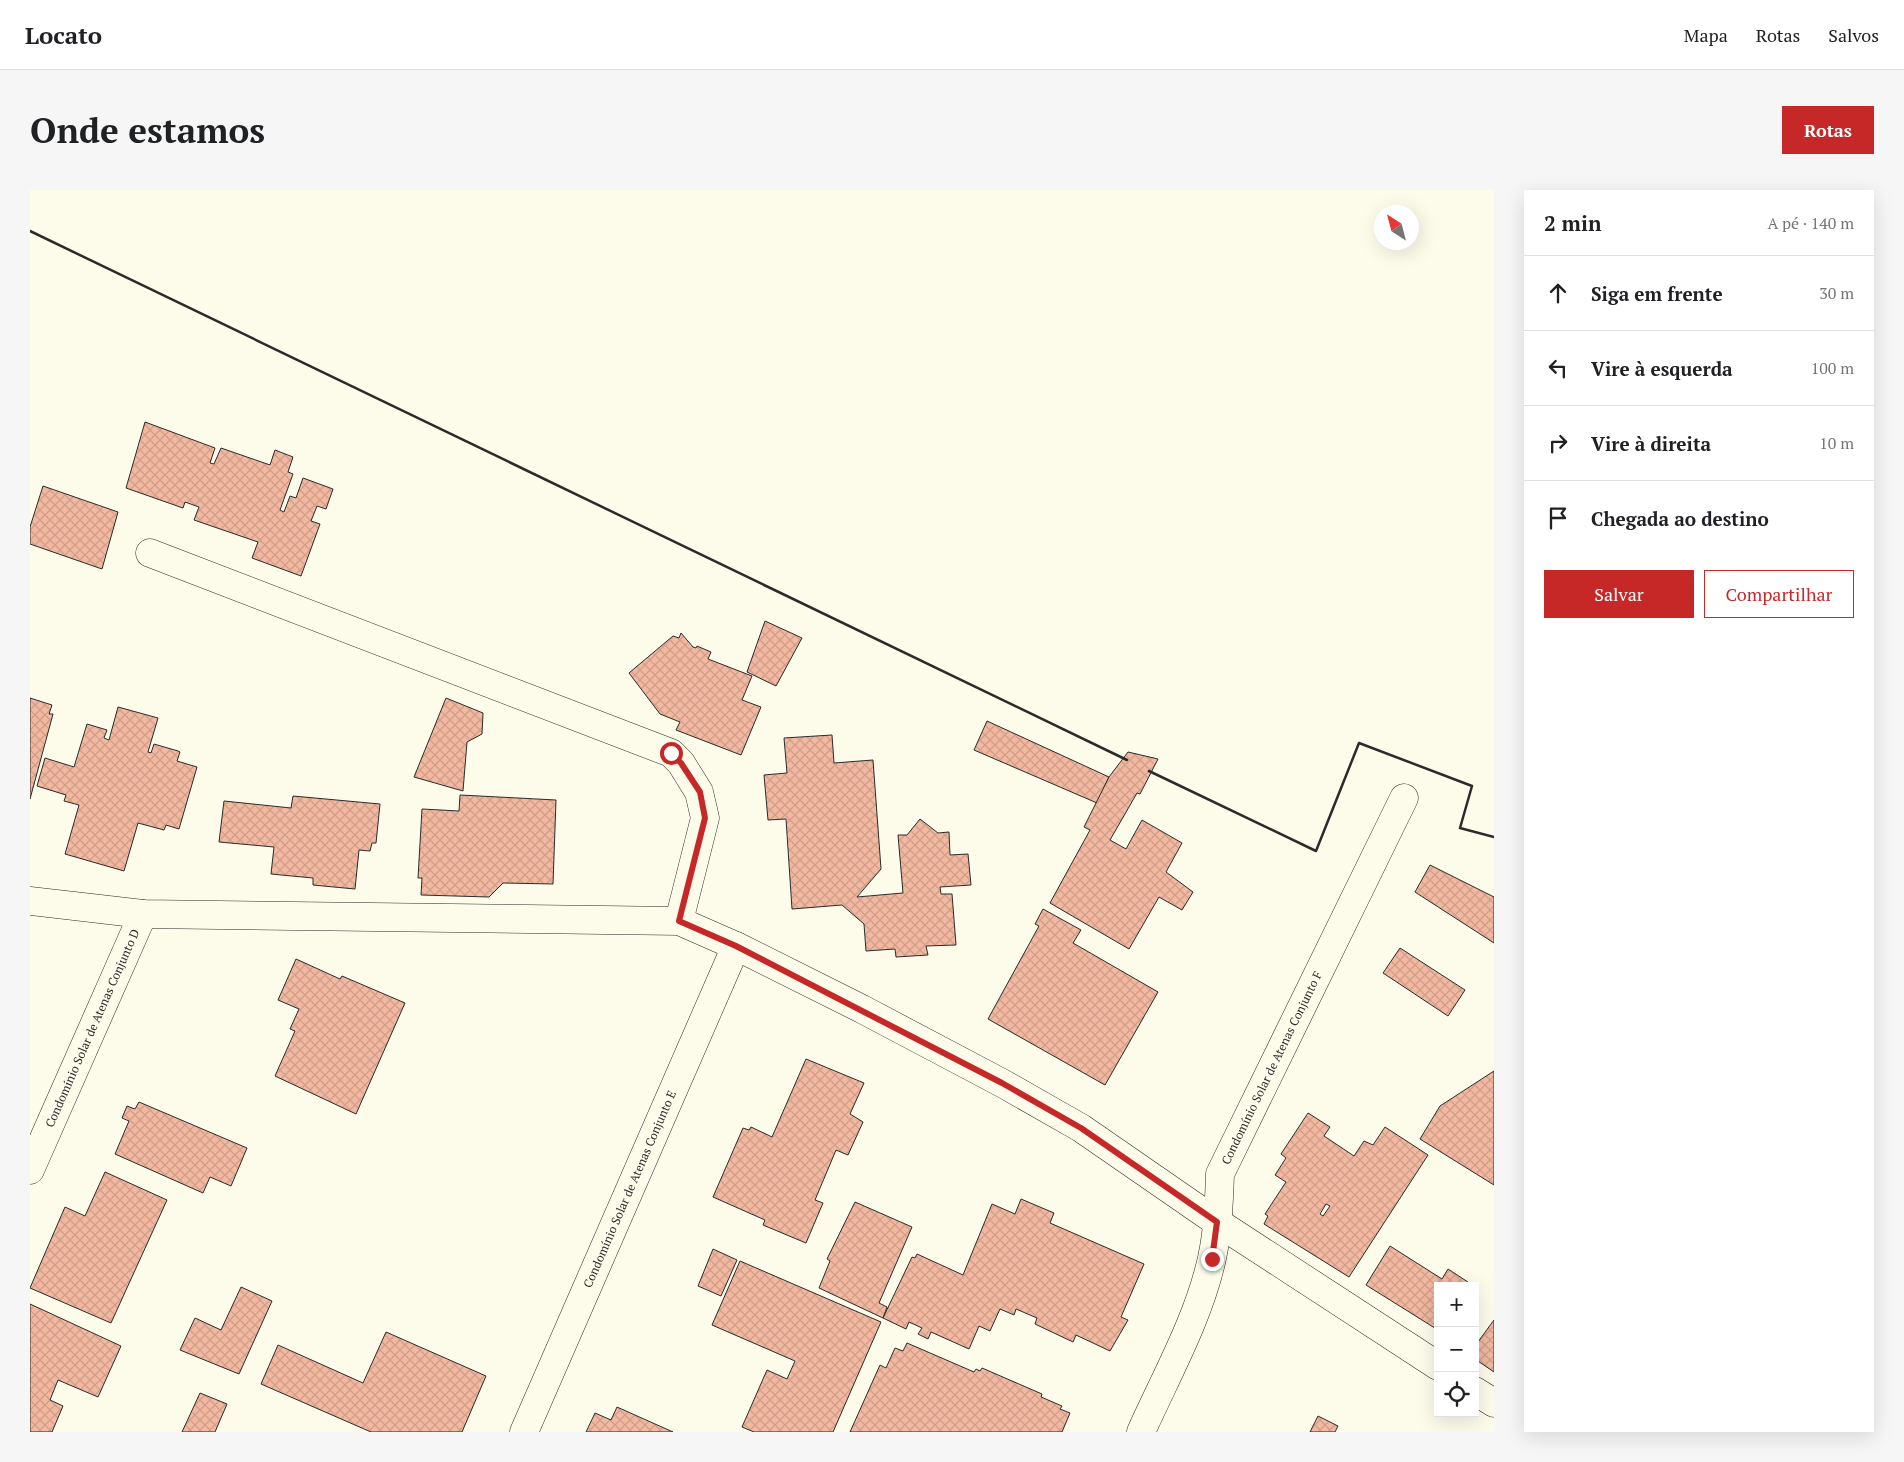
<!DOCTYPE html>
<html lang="pt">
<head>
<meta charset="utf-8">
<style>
  :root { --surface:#fff; --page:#f6f6f6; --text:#202124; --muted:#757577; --line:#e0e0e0; --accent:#c62828 }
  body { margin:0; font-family:"PT Serif",serif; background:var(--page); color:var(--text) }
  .controls { position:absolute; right:15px; bottom:15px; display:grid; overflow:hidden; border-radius:0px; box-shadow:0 5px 20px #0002 }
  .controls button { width:45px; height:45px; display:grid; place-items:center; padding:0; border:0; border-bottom:1px solid var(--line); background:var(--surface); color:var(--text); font:25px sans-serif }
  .compass { position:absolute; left:1344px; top:15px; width:45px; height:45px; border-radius:50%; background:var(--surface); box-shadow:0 5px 20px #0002; rotate:324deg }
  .stop { position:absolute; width:15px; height:15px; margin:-11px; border:4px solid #c62828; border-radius:50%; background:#fff }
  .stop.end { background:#c62828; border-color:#fff; box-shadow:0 1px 5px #0008 }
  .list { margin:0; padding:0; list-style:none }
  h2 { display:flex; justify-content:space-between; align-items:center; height:65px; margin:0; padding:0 20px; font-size:21px }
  h2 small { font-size:16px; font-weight:400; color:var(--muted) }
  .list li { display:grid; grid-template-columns:32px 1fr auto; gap:15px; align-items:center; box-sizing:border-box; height:75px; padding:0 20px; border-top:1px solid var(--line) }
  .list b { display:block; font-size:19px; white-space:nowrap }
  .list em { font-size:16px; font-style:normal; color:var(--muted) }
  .actions { display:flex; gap:10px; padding:15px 20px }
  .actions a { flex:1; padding:11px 0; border:1px solid var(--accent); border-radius:0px; text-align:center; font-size:18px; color:var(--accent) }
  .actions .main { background:var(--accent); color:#fff }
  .icon { flex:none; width:28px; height:28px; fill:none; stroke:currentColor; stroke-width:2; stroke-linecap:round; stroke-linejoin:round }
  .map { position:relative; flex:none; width:1464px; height:1242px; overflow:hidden; border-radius:0px }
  header { display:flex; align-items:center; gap:30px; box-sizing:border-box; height:70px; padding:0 25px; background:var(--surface); border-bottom:1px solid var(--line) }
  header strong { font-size:24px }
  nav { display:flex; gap:28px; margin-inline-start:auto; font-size:18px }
  .intro { display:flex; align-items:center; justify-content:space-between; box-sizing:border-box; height:120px; padding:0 30px }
  h1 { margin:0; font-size:35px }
  .button { padding:12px 22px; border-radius:0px; background:var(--accent); color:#fff; font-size:18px; font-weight:700 }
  main { display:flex; gap:30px; padding:0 30px }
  aside { flex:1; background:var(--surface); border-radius:0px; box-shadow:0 5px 20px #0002 }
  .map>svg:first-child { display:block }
  .building { fill:url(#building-cross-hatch); stroke:#2b2b2b; fill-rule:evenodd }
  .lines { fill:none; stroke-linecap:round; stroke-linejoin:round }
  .minor-casing { stroke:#2b2b2b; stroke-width:29 }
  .minor { stroke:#fdfbea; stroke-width:28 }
  .wall { stroke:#2b2b2b; stroke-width:2.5 }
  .route { stroke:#c62828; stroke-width:6 }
  .labels { text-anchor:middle; stroke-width:4; stroke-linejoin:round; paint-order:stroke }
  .street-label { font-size:12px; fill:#2b2b2b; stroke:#fdfbea }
</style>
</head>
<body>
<header>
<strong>Locato</strong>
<nav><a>Mapa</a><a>Rotas</a><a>Salvos</a></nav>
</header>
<div class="intro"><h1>Onde estamos</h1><a class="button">Rotas</a></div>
<main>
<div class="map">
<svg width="1464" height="1242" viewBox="0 0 1464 1242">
  <defs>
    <pattern id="building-cross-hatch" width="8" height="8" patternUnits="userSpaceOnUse" patternTransform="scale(1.25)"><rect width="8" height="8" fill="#f2b8a0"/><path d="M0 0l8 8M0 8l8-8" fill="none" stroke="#d09e8a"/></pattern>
  </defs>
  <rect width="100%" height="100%" fill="#fdfbea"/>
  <g class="building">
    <path d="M115,232l70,26 -5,15 4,1 7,-16 49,17 5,-15 18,7 -5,15 5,2 -13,36 4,2 6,-16 6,2 7,-20 30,11 -7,20 -9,-3 -6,15 9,3 -19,52 -49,-18 6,-16 -64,-22 5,-13 -14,-5 -2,6 -57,-20z"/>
    <path d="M13,296l75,26 -16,57 -72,-25v-17z"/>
    <path d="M735,431l37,17 -26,48 -29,-14z"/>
    <path d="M651,443l12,14 3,1 1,-2 14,6 -3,7 44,17 -10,24 19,7 -20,48 -65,-25 4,-8 -20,-8 -31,-41 44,-37 6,2z"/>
    <path d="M0,508l22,7 -3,9h4l-23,85z"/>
    <path d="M416,508l37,15 -1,21 -15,8 -4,49 -49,-14z"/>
    <path d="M88,517l40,11 -10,34 3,1 3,-9 24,7 2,1 -3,9 20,6 -18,62 -13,-4 -2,5 -26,-7 -14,48 -59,-17 14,-49 -15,-4 2,-6 -29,-9 8,-28 29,9 13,-43 20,6 -3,8 5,2z"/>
    <path d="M957,531l122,56 -12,26 -123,-53z"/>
    <path d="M802,545l2,28 39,-3 8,109 -24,28 46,-4 -5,-58h9l13,-16 18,14 11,-1 1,23 18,-1 3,31 -31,2 1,7h11l4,51 -30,1 2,9 -32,2 -1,-8 -29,2 -2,-27 -22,-19 -50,4 -6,-90 -18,1 -4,-45 23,-2 -3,-35z"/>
    <path d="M1098,562l30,7 -18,35 -3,-1 -27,47 16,9 16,-29 40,23 -16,29 27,20 -11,18 -23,-13 -30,52 -79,-46 40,-73 -6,-3 25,-50z"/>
    <path d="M430,605l96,5 -3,84 -50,-1 -14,14 -68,-2 1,-17h-4l4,-69 37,2z"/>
    <path d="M263,606l87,8 -4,39h-4l-2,8 -11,-1 -4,39 -42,-4v-7l-42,-4 3,-27 -55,-5 5,-41 67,7z"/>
    <path d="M1400,675l64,32v46l-79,-51z"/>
    <path d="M1013,719l38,21 -8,13 85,49 -53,93 -117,-66 51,-93 -4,-2z"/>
    <path d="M1370,758l65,42 -17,26 -65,-43z"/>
    <path d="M266,769l44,20 2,-3 63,27 -49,111 -81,-38 20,-45 -5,-2 9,-20 -21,-9z"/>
    <path d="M776,869l58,24 -14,31 13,8 -15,33 -12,-5 -21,50 8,3 -17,40 -43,-18 2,-5 -52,-23 30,-69 6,2 2,-3 21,10z"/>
    <path d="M1464,881v114l-74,-46 20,-33z"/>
    <path d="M109,912l108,46 -16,38 -21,-9 -7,16 -88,-39 14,-33 -7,-3 5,-12 8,3z"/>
    <path d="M1278,923l22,14 -6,9 30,20 10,-15 9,4 12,-18 43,28 -79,122 -85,-53 4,-8 -3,-2 21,-32 -11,-7 11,-17 -5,-4zM1296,1014l4,2 -7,10 -3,-2z"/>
    <path d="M75,982l62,28 -56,123 -81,-35 35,-81 20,9z"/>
    <path d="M991,1009l33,14 -4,10 94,41 -23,53 7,3 -18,31 -34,-16 -3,7 -38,-18 2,-6 -21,-9 -2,6 -14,-6 -10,22 -11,-5 -10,23 -38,-17 -3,7 -10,-5 4,-6 -13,-6 -3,7 -23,-11 29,-61 3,1 2,-4 46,21 29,-71 23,10z"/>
    <path d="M825,1012l57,25 -33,76 8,4 -4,11 -64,-30 11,-27 -3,-2z"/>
    <path d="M1360,1056l52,33 6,-10 26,17h-36v44l-72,-45z"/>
    <path d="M683,1059l24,11 -16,36 -23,-10z"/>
    <path d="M710,1071l141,61 -48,110h-79l-12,-5 25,-57 20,9 8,-18 -83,-36z"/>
    <path d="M211,1097l31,14 -33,73 -59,-24 15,-32 26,12z"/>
    <path d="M0,1114l91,42 -23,51 -40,-17 -8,20 13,6 -11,26h-22z"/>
    <path d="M1464,1130v52l-19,-13v-13z"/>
    <path d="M356,1142l100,44 -24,56h-91l-110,-48 17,-39 85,38z"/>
    <path d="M877,1153l67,29 2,-3 4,2 2,-3 60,26 -1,3 21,9 -2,3 10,4 -8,19h-212l30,-67 6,3 9,-20 8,3z"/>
    <path d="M170,1203l27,11 -12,28h-33z"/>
    <path d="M587,1217l56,25h-87l9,-19 16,7z"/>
    <path d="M1288,1226l20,10 -3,6h-25z"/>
  </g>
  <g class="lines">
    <defs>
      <g id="minor">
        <path d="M120,363l521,200 10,10 18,29 6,26 -26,103"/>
        <path d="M0,711l113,13 536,7 57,25 126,63 140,74 79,45 136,94 221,144"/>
        <path id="s1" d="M0,980l113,-256"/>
        <path d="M1445,1201l19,12"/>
        <path id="s2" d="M494,1242l212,-486"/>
        <path id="s3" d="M1111,1242c25,-56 58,-114 71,-174 6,-28 7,-56 8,-84l184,-376"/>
      </g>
    </defs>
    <use href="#minor" class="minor-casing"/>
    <use href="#minor" class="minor"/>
    <g class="wall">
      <path d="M0,41l1097,529"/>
      <path d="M1119,581l167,80 43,-108 113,43 -12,42 34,9"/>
    </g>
  </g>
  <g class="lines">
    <path class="route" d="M641,563l10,10 19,29 5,26 -26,103 57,25 266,137 79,45 136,94 -5,37"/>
  </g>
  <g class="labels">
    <g class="street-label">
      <text dy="4" stroke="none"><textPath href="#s1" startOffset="155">Condomínio Solar de Atenas Conjunto D</textPath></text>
      <text dy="4" stroke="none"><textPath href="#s3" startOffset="391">Condomínio Solar de Atenas Conjunto F</textPath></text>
      <text dy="4" stroke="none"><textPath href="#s2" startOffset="265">Condomínio Solar de Atenas Conjunto E</textPath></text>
    </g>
  </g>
</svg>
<div class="controls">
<button>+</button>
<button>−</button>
<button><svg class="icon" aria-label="locate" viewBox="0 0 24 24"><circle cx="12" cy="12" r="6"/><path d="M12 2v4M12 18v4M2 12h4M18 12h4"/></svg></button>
</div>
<svg class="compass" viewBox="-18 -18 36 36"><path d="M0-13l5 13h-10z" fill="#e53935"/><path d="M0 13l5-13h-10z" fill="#757577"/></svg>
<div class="stop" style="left:641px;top:563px"></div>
<div class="stop end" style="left:1182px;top:1069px"></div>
</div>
<aside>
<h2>2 min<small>A pé · 140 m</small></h2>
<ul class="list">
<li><svg class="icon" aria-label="ahead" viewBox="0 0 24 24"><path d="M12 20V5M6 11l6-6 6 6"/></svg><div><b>Siga em frente</b></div><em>30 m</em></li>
<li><svg class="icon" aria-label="left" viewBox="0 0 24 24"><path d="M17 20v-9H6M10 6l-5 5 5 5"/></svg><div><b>Vire à esquerda</b></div><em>100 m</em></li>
<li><svg class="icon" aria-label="right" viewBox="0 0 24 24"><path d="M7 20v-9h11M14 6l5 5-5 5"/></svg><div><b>Vire à direita</b></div><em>10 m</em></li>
<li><svg class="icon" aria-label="arrive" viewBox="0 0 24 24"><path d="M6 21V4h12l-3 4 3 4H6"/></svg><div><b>Chegada ao destino</b></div></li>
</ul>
<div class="actions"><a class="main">Salvar</a><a>Compartilhar</a></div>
</aside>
</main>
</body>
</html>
